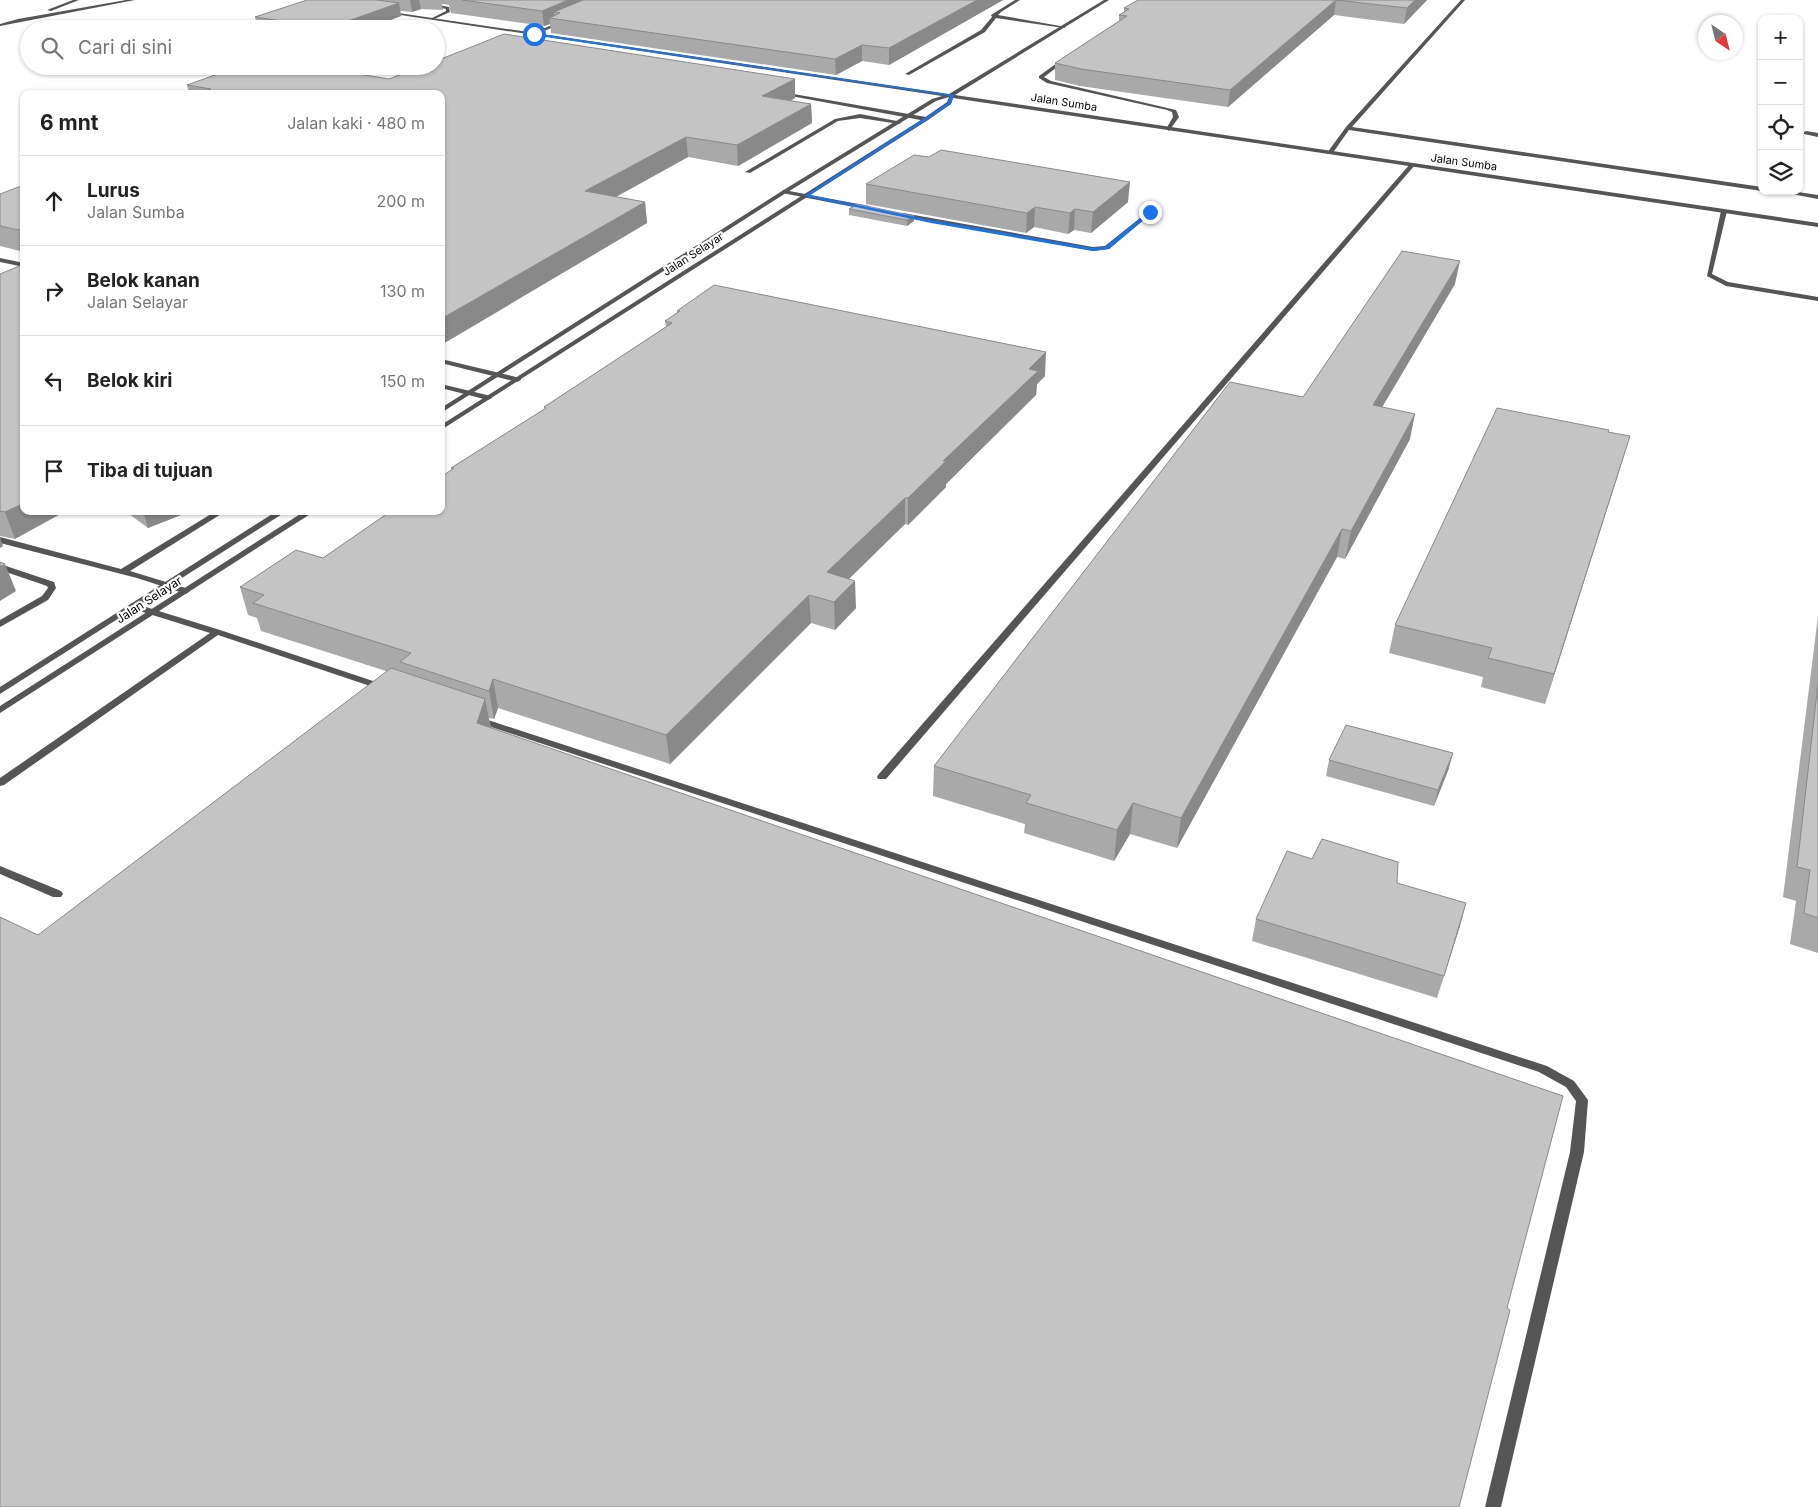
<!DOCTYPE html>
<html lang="id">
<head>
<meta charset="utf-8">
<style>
  :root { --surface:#fff; --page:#f2f2f2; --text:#222; --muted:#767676; --line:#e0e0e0 }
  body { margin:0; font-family:Inter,sans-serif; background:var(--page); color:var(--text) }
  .controls { position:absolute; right:15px; top:15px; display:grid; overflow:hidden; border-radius:10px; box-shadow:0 1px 4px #0004 }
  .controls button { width:45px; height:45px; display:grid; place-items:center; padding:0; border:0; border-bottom:1px solid var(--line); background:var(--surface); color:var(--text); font:25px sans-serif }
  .compass { position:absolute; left:1698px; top:15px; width:45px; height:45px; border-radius:50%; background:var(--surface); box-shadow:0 1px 4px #0004; rotate:145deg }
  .stop { position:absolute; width:15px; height:15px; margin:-11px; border:4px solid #1a73e8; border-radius:50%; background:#fff }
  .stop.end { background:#1a73e8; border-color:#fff; box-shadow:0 1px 5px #0008 }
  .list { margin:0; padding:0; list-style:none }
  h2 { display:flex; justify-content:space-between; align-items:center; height:65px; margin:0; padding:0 20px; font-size:21px }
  h2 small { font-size:16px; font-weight:400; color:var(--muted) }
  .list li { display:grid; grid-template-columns:32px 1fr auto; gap:15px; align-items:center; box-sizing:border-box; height:90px; padding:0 20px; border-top:1px solid var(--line) }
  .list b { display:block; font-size:19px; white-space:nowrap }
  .list p { margin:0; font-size:16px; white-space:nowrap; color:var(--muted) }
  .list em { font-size:16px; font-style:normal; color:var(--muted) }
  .icon { flex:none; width:28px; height:28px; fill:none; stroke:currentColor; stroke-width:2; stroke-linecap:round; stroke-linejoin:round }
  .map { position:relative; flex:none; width:1818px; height:1507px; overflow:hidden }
  .search { position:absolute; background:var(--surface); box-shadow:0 1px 4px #0004; left:20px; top:20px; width:425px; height:55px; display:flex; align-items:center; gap:12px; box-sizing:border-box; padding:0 18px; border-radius:28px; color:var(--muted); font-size:19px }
  .panel { position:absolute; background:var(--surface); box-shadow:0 1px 4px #0004; left:20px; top:90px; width:425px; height:425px; border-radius:10px }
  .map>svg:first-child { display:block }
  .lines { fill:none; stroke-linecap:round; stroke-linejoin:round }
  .lane { fill:#555; fill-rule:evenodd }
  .street { fill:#555; fill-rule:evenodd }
  .wall { fill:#a9a9a9 }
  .shaded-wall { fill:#898989 }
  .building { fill:#c4c4c4; stroke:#898989 }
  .route { fill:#1a73e8 }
  .labels { text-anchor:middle; stroke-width:4.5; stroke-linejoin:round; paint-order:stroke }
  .far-street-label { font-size:11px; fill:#000; stroke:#fff }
  .street-label { font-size:12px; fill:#000; stroke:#fff }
</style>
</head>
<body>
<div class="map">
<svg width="1818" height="1507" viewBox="0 0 1818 1507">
  <rect width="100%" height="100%" fill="#fff"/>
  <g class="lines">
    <g class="lane">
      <path d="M405,0h8l36,7 1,5 -18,8v-2l14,-7v-2z"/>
      <path d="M1015,0h5l-19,12 -3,3 68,12 -2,1 -68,-10 -11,14 -76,43 -4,-1 76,-44 11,-13 -1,-2z"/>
      <path d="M1461,0h4l-113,127 410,60v4l-413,-61 -17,24h-4l-1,-1 19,-26z"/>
      <path d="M561,21l4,1 -30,13 -4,-1z"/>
      <path d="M1064,58l4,1 -24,18 7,4 125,29 3,7 -10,14 -3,-2 7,-12 -1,-5 -5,-2 -120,-27 -8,-5v-2z"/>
      <path d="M782,92l144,25 3,2 -3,2 -146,-27z"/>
      <path d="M860,114l42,8 -3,2 -39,-6 -22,3 -88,52 -5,-1 90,-53z"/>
      <path d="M1806,131l12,2v4l-14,-3v-2z"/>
      <path d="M1410,164l5,1 -529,614h-8l-1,-2 1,-2z"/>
      <path d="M784,190l85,16 3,2 -3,2 -87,-17v-2z"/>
      <path d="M1775,191h16l27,4v4z"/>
      <path d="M1724,209l3,2 -15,63 16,8 90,15v4l-92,-15 -19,-10 14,-65z"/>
      <path d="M1150,210l3,2 -1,1 -43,36 -16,2 -193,-36 3,-2 190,34 12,-1z"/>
      <path d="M0,258l24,5v4l-24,-5z"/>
      <path d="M441,359l79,19 1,2 -4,2 -76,-19z"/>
      <path d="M441,384l50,12 1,2 -4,2 -47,-12z"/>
      <path d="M216,511h10l-96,60 59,18 1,2 -4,3 -49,-16 -137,-35v-6l121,32z"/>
      <path d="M0,564l54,18 2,6 -8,12 -48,27v-7l42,-24 6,-8 -1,-2 -47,-16z"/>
      <path d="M133,603l87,27 165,55 2,2 -5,3 -3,-1 -161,-54 -214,150 -4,1v-8l210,-145 -80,-25 -1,-2 1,-2z"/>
      <path d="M479,717l1068,349 27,15 14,19 -4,52 -83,355h-16l85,-355 6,-51 -10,-14 -27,-15 -1063,-350 -2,-2 2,-2z"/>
      <path d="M0,866l61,25 2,3 -2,3h-8l-53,-23z"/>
    </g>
    <g class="street">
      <path d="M73,0h6l-28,11 -4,-1z"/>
      <path d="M126,0h9l-135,26v-2l18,-5z"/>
      <path d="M1104,0h5l-154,95 863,128v4l-865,-129 -2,6 -23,16 -487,310v-5l483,-307 23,-16 2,-5 -13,4 -150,92 -345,220v-5l341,-217 150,-92 10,-3 -555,-83 -2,-2 564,83z"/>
      <path d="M277,511h10l-287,183v-7z"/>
      <path d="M305,511h10l-315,202v-7z"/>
    </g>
  </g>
  <g class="wall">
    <path d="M307,0h696l-114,65 -27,-4 -26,14 -285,-42 -1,-9 -6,2 -93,-13 -2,-8 -7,-1 1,6 -22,-1 -9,3 -12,-1 1,5 -34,13h-109l-3,-12z"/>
    <path d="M1138,0h289l-23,24 -70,-9 -106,92 -148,-21 -25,-6v-17l64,-42v-6l5,-3v-4z"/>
    <path d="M389,79h406v19l-5,3 21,3 1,19 -74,43 -50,-9 -72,40 29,5 2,21 -206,122v-251h-252l-2,-9z"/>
    <path d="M866,184l262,18 -37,31 -17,-3 -6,4 -34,-7 -8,6 -160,-29z"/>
    <path d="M24,185v67l-24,-6v-52z"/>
    <path d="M849,209l65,7v5l-7,5 -58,-11z"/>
    <path d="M0,274l15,265 -15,-3z"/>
    <path d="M1455,284l-73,123 28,32 -65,120 -8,-2 -160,291 -47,-14 -16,27 -90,-28 1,-9 -92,-28 1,-30z"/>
    <path d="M677,311l368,65 -8,8 -1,11 -90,89v3l-38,38 -3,-1 -56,55 7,29 -21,22 -24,-7 -141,141 -172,-56 -4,11 -5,-1 2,10 -105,-57 -125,-40 -4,-13 -9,-3 -8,-28 83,-29 129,-88 -1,-2 94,-59 -1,-2 122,-80 -1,-6 12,-8z"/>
    <path d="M1608,432l14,30 -77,242 -64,-17 2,-10 -94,-24 6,-28z"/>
    <path d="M125,511h66l-43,17z"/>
    <path d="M1818,616v337l-28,-9 6,-43 -13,-4z"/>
    <path d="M1329,760l120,8 -15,38 -108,-30z"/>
    <path d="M1397,883l63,43 -23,72 -185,-57 4,-22z"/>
  </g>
  <g class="shaded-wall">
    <path d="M410,0h9l2,9 -9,3z"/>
    <path d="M568,0h36l-44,13 -6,-1 1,6h-6l1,6 -6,2 -2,-15z"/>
    <path d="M977,0h26l-114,65v-17z"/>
    <path d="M1336,0l-2,15 -106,92 2,-17z"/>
    <path d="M1415,0h12l-23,24 3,-16z"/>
    <path d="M399,3l2,13 -34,13h-39v-1z"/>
    <path d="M862,45v16l-26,14 -1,-16z"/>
    <path d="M795,79v19l-32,17 -1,-19z"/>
    <path d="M811,104l1,19 -74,43 -1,-21z"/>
    <path d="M686,137l2,20 -100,55 -3,-21z"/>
    <path d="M1130,182l-2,20 -37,31 2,-21z"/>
    <path d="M645,202l2,21 -206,122v-26z"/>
    <path d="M1035,207l-1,20 -8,6 1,-20z"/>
    <path d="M1075,209l-1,21 -6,4 2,-21z"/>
    <path d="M914,216v5l-7,5v-6z"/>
    <path d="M1460,261l-5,23 -87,147 5,-26z"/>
    <path d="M1046,352l-1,24 -8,8 -1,11 -90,89v3l-38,38v-27l121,-129z"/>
    <path d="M1415,414l-5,25 -65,120 6,-28z"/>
    <path d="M1630,436l-8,26 -77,242 9,-30z"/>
    <path d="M905,498v26l-77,75 -1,-27z"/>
    <path d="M24,503v8h42l-51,28 -10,-27z"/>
    <path d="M143,511h48l-43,17z"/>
    <path d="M1342,529l-5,28 -160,291 4,-30z"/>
    <path d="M0,537l3,9 -3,2z"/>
    <path d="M5,564l11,27 -16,10v-34z"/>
    <path d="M855,581l1,27 -21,22 -1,-28z"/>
    <path d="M809,595l2,28 -141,141 -4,-29z"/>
    <path d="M493,679l5,29 -4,11 -5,-28z"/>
    <path d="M485,699l6,30 -14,-6z"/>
    <path d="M1453,753l-4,15 -15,38 4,-16z"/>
    <path d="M1133,803l-3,31 -16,27 3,-31z"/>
    <path d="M1466,903l-6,23 -23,72 7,-22z"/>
  </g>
  <g class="building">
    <path d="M307,0h70l22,3 -71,25 -73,-11z"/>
    <path d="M462,0h106l-26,11z"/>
    <path d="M583,0h394l-88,48 -27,-3 -27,14 -286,-41 11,-5 -6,-1z"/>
    <path d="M1138,0h277l-8,8 -71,-8 -106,90 -149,-21 -26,-6 72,-47 -8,-1 10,-6 -5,-1z"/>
    <path d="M504,34l291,45 -33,17 49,8 -74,41 -51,-8 -101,54 60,11 -204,117v-225h-243l13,-5 -24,-4 53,-19h69l80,13 33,-13h14v-5z"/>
    <path d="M941,150l189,32 -37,30 -18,-3 -5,4 -35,-6 -8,6 -161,-29 48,-29 15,2z"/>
    <path d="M24,185v46l-24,-5v-32z"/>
    <path d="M857,204l57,12 -7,4 -58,-11z"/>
    <path d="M1402,251l58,10 -87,144 42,9 -64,117 -9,-2 -161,289 -48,-15 -16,27 -91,-27 5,-8 -97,-29 296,-384 73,15z"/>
    <path d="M24,264v239l-19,9 -5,-1v-237z"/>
    <path d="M714,285l332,67 -17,17 9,2 -95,90h3l-38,37h-3l-78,74 28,9 -21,21 -25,-7 -143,140 -173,-56 -4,12 -89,-29 11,-9 -158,-50 11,-8 -24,-8 56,-37 27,8 68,-47h50v-34l13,-9h-3l95,-60 -2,-1 128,-84 -7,-2 15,-10h-3z"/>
    <path d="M1497,408l112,22 -1,2 22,4 -76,238 -66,-16 4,-10 -97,-23z"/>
    <path d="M0,562l5,2 -5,3z"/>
    <path d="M391,668l94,31 -8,24 1086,373 -56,212 3,2 -51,197h-1459v-590l38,18z"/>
    <path d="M1818,684v234l-14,-5 6,-43 -13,-3z"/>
    <path d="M1346,725l107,28 -15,37 -109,-30z"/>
    <path d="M1322,839l76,23 -1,21 69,20 -22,73 -188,-57 31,-68 25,8z"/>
  </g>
  <path class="route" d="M534,33l420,62 -3,9 -141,91 121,25 162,28 12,-1 44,-36 4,1 -44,37 -16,2 -162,-28 -127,-27 144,-93 2,-7 -418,-61z"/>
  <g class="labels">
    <g class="far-street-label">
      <text transform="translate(1064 102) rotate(9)" y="4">Jalan Sumba</text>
      <text transform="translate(1464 162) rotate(8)" y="4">Jalan Sumba</text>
      <text transform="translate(693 254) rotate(-33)" y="4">Jalan Selayar</text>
    </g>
    <g class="street-label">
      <text transform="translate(149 600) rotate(-33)" y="4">Jalan Selayar</text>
    </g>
  </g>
</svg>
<div class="controls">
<button>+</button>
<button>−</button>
<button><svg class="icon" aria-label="locate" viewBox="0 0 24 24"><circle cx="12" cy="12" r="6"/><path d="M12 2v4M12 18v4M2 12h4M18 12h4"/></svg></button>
<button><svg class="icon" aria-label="layers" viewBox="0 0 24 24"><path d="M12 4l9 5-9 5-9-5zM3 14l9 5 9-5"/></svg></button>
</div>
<svg class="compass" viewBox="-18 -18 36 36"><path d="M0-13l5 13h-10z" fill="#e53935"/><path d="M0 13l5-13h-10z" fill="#767676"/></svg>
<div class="stop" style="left:534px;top:34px"></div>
<div class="stop end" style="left:1150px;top:212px"></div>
<div class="search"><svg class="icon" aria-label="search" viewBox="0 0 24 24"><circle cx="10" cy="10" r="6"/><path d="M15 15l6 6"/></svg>Cari di sini</div>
<section class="panel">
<h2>6 mnt<small>Jalan kaki · 480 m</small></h2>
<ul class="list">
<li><svg class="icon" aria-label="ahead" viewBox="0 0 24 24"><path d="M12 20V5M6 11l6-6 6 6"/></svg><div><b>Lurus</b><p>Jalan Sumba</p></div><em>200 m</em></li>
<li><svg class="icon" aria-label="right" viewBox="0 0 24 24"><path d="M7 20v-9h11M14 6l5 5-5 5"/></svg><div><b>Belok kanan</b><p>Jalan Selayar</p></div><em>130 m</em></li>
<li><svg class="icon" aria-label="left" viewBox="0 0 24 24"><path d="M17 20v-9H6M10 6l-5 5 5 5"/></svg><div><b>Belok kiri</b></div><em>150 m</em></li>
<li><svg class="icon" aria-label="arrive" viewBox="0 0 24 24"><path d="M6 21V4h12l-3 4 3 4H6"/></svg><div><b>Tiba di tujuan</b></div></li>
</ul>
</section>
</div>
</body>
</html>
